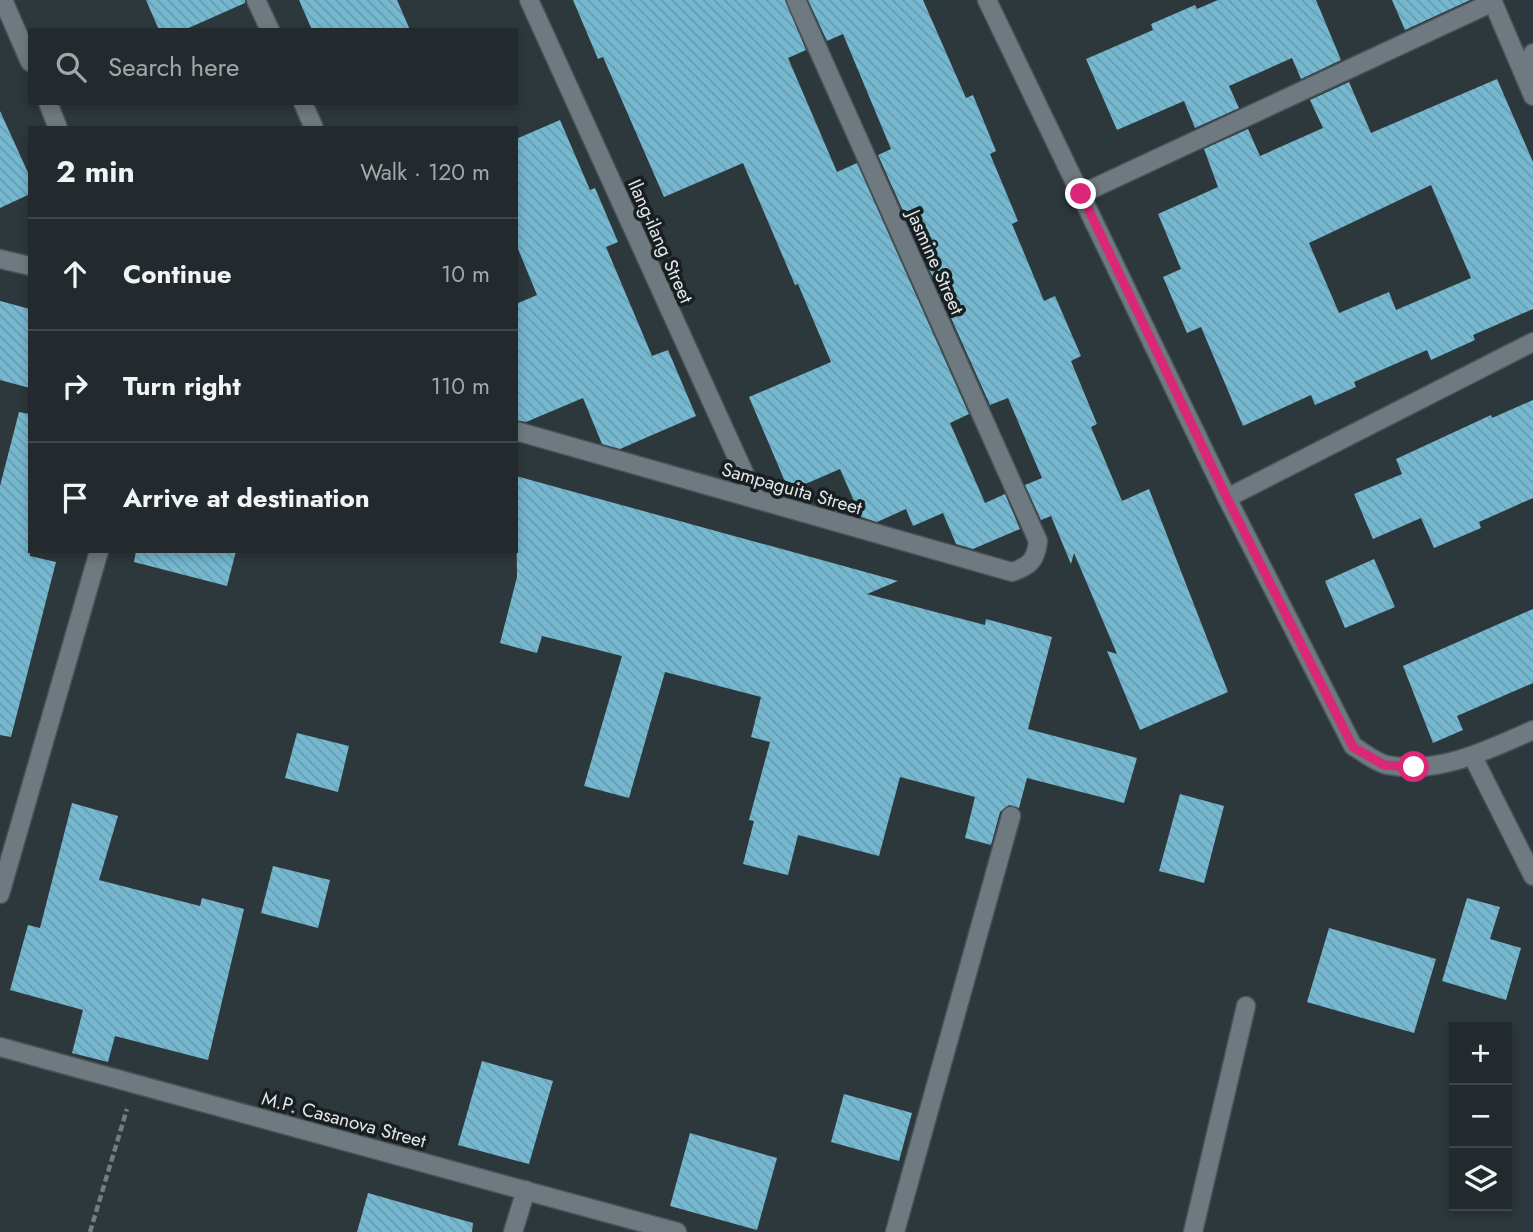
<!DOCTYPE html>
<html lang="en">
<head>
<meta charset="utf-8">
<style>
  :root { --surface:#222a2d; --page:#2a3235; --text:#f1f3f6; --muted:#a2a7aa; --line:#3f4649 }
  body { margin:0; font-family:Jost,sans-serif; background:var(--page); color:var(--text) }
  .controls { position:absolute; right:21px; bottom:21px; display:grid; overflow:hidden; border-radius:0px; box-shadow:0 4px 10px #0003 }
  .controls button { width:63px; height:63px; display:grid; place-items:center; padding:0; border:0; border-bottom:2px solid var(--line); background:var(--surface); color:var(--text); font:35px sans-serif }
  .stop { position:absolute; width:21px; height:21px; margin:-16px; border:5px solid #db2777; border-radius:50%; background:#fff }
  .stop.end { background:#db2777; border-color:#fff; box-shadow:0 2px 7px #0008 }
  .list { margin:0; padding:0; list-style:none }
  h2 { display:flex; justify-content:space-between; align-items:center; height:91px; margin:0; padding:0 28px; font-size:30px }
  h2 small { font-size:23px; font-weight:400; color:var(--muted) }
  .list li { display:grid; grid-template-columns:46px 1fr auto; gap:21px; align-items:center; box-sizing:border-box; height:112px; padding:0 28px; border-top:2px solid var(--line) }
  .list b { display:block; font-size:26px; white-space:nowrap }
  .list em { font-size:23px; font-style:normal; color:var(--muted) }
  .icon { flex:none; width:38px; height:38px; fill:none; stroke:currentColor; stroke-width:2; stroke-linecap:round; stroke-linejoin:round }
  .map { position:relative; flex:none; width:1533px; height:1232px; overflow:hidden }
  .search { position:absolute; background:var(--surface); box-shadow:0 4px 10px #0003; left:28px; top:28px; width:490px; height:77px; display:flex; align-items:center; gap:18px; box-sizing:border-box; padding:0 24px; border-radius:0px; color:var(--muted); font-size:26px }
  .panel { position:absolute; background:var(--surface); box-shadow:0 4px 10px #0003; left:28px; top:126px; width:490px; height:427px; border-radius:0px }
  .map>svg:first-child { display:block }
  .building { fill:url(#building-back-hatch); fill-rule:evenodd }
  .lines { fill:none; stroke-linecap:round; stroke-linejoin:round }
  .service-casing { stroke:#4a5357; stroke-width:21 }
  .minor-casing { stroke:#4a5357; stroke-width:21 }
  .tertiary-casing { stroke:#4a5357; stroke-width:21 }
  .path { stroke:#737c7f; stroke-width:4.5; stroke-dasharray:7 3.5; stroke-linecap:butt }
  .service { stroke:#6e7a7f; stroke-width:18 }
  .minor { stroke:#6e7a7f; stroke-width:18 }
  .tertiary { stroke:#6e7a7f; stroke-width:18 }
  .route { stroke:#db2777; stroke-width:9 }
  .labels { text-anchor:middle; stroke-width:7; stroke-linejoin:round; paint-order:stroke }
  .street-label { font-size:19px; fill:#e1e8ea; stroke:#191e20 }
</style>
</head>
<body>
<div class="map">
<svg width="1533" height="1232" viewBox="0 0 1533 1232">
  <defs>
    <pattern id="building-back-hatch" width="6" height="6" patternUnits="userSpaceOnUse" patternTransform="scale(1.75)"><rect width="6" height="6" fill="#75b8d0"/><path d="M-1 5l2 2M0 0l6 6M5-1l2 2" fill="none" stroke="#699cae"/></pattern>
  </defs>
  <rect width="100%" height="100%" fill="#2d383c"/>
  <g class="building">
    <path d="M146,0h99v3l-61,27h-25z"/>
    <path d="M299,0h98l13,30h-98z"/>
    <path d="M573,0h212l21,50 -18,8 49,114 20,-9 112,251 -19,9 35,80 20,-9 15,35 -47,20 -17,-5 -13,-31 -30,13 -7,-17 -29,13 -16,-5 -21,-48 -51,22 -40,-94 82,-35 -33,-78 -3,1 -52,-122 -79,34 -61,-140 -5,2z"/>
    <path d="M808,0h115l43,98 7,-3 23,56 -6,3 28,67 -6,3 32,77 11,-5 26,60 -10,5 26,63 -6,3 31,74 27,-12 79,203 -88,38 -33,-79 10,3 -43,-101 -3,11 -20,-48 -10,4 -16,-35 17,-7 -34,-80 -18,7 -112,-250 13,-6 -48,-115 -16,7z"/>
    <path d="M1218,0h98l25,60 -40,19 -9,-21 -63,28 10,22 -44,20 -11,-27 -67,29 -31,-71 67,-29 -2,-6 44,-19 2,4z"/>
    <path d="M1392,0h78l-65,30z"/>
    <path d="M1497,79l36,83v147l-60,26 2,5 -44,20 -4,-10 -73,32 2,5 -41,18 -4,-10 -68,31 -42,-99 -14,6 -24,-56 18,-8 -23,-55 60,-27 -14,-38 44,-20 12,27 63,-28 -13,-28 39,-18 22,51zM1431,185l40,93 -75,32 -7,-18 -50,21 -30,-70z"/>
    <path d="M0,111l30,66v17l-30,14z"/>
    <path d="M560,120l30,70 5,-2 23,54 -12,5 46,109 16,-6 28,66 -76,33 -18,-5 -19,-46 -57,24 -10,-2v-116l21,-9 -21,-51v-105z"/>
    <path d="M0,301l30,8v79l-30,-8z"/>
    <path d="M1533,400v98l-54,24 2,6 -47,20 -13,-30 -48,21 -19,-45 48,-20 -6,-15 95,-44 1,3z"/>
    <path d="M19,412l11,2v142l26,6 -45,175 -11,-2v-249z"/>
    <path d="M516,476l382,105 -31,13 118,31 1,-6 66,18 -24,92 109,29 -13,45 -97,-25 -8,30 -10,-3 -9,7 -9,33 -26,-7 10,-41 -75,-20 -21,79 -81,-21 -10,40 -45,-11 11,-43 -5,-1 21,-78 -19,-5 10,-40 -96,-25 -36,126 -45,-12 38,-130 -80,-20 -5,17 -37,-10 17,-66z"/>
    <path d="M136,551h100l-9,35 -93,-24z"/>
    <path d="M1374,559l21,48 -50,21 -20,-47z"/>
    <path d="M1533,609v74l-76,33 6,14 -30,13 -30,-77z"/>
    <path d="M297,733l52,13 -11,46 -53,-14z"/>
    <path d="M1180,794l44,12 -20,77 -45,-12z"/>
    <path d="M72,803l46,13 -19,64 101,26 2,-8 42,11 -36,151 -93,-24 -7,26 -36,-9 11,-43 -73,-20 18,-65 12,3z"/>
    <path d="M273,866l57,14 -12,48 -57,-15z"/>
    <path d="M1467,898l33,9 -10,32 31,9 -15,52 -64,-19z"/>
    <path d="M1329,928l107,31 -22,74 -107,-31z"/>
    <path d="M482,1061l71,20 -24,83 -71,-19z"/>
    <path d="M844,1094l68,19 -13,48 -68,-19z"/>
    <path d="M690,1133l87,25 -20,72 -87,-24z"/>
    <path d="M368,1193l105,30 -1,9h-115z"/>
  </g>
  <g class="lines">
    <defs>
      <g id="service">
        <path d="M895,1232l116,-416"/>
        <path d="M1193,1232l53,-226"/>
      </g>
      <g id="minor">
        <path d="M3,0l27,62"/>
        <path d="M256,0l14,30"/>
        <path d="M529,0l227,499"/>
        <path d="M987,0l240,498 126,248c10,6 22,16 34,19 50,10 102,-15 146,-35"/>
        <path d="M1492,0l41,96"/>
        <path d="M1528,82l5,-29"/>
        <path d="M48,103l10,25"/>
        <path d="M303,103l11,25"/>
        <path d="M1081,194l412,-192"/>
        <path d="M0,259l30,7"/>
        <path d="M516,431l496,141c18,-6 24,-12 26,-31l-242,-541"/>
        <path d="M1227,498l306,-156"/>
        <path d="M1473,757l60,119"/>
        <path d="M0,894l99,-343"/>
        <path d="M513,1232l13,-42"/>
      </g>
      <path id="tertiary" d="M0,1047l677,185"/>
    </defs>
    <use href="#service" class="service-casing"/>
    <use href="#minor" class="minor-casing"/>
    <use href="#tertiary" class="tertiary-casing"/>
    <path class="path" d="M90,1232l37,-123"/>
    <use href="#service" class="service"/>
    <use href="#minor" class="minor"/>
    <use href="#tertiary" class="tertiary"/>
  </g>
  <g class="lines">
    <path class="route" d="M1081,194l146,304 126,249 31,18 30,2"/>
  </g>
  <g class="labels">
    <g class="street-label">
      <text transform="translate(661 241) rotate(66)" y="7">Ilang-ilang Street</text>
      <text transform="translate(936 262) rotate(66)" y="7">Jasmine Street</text>
      <text transform="translate(792 488) rotate(16)" y="7">Sampaguita Street</text>
      <text transform="translate(344 1119) rotate(15)" y="7">M.P. Casanova Street</text>
    </g>
  </g>
</svg>
<div class="controls">
<button>+</button>
<button>−</button>
<button><svg class="icon" aria-label="layers" viewBox="0 0 24 24"><path d="M12 4l9 5-9 5-9-5zM3 14l9 5 9-5"/></svg></button>
</div>
<div class="stop" style="left:1414px;top:767px"></div>
<div class="stop end" style="left:1081px;top:194px"></div>
<div class="search"><svg class="icon" aria-label="search" viewBox="0 0 24 24"><circle cx="10" cy="10" r="6"/><path d="M15 15l6 6"/></svg>Search here</div>
<section class="panel">
<h2>2 min<small>Walk · 120 m</small></h2>
<ul class="list">
<li><svg class="icon" aria-label="ahead" viewBox="0 0 24 24"><path d="M12 20V5M6 11l6-6 6 6"/></svg><div><b>Continue</b></div><em>10 m</em></li>
<li><svg class="icon" aria-label="right" viewBox="0 0 24 24"><path d="M7 20v-9h11M14 6l5 5-5 5"/></svg><div><b>Turn right</b></div><em>110 m</em></li>
<li><svg class="icon" aria-label="arrive" viewBox="0 0 24 24"><path d="M6 21V4h12l-3 4 3 4H6"/></svg><div><b>Arrive at destination</b></div></li>
</ul>
</section>
</div>
</body>
</html>
